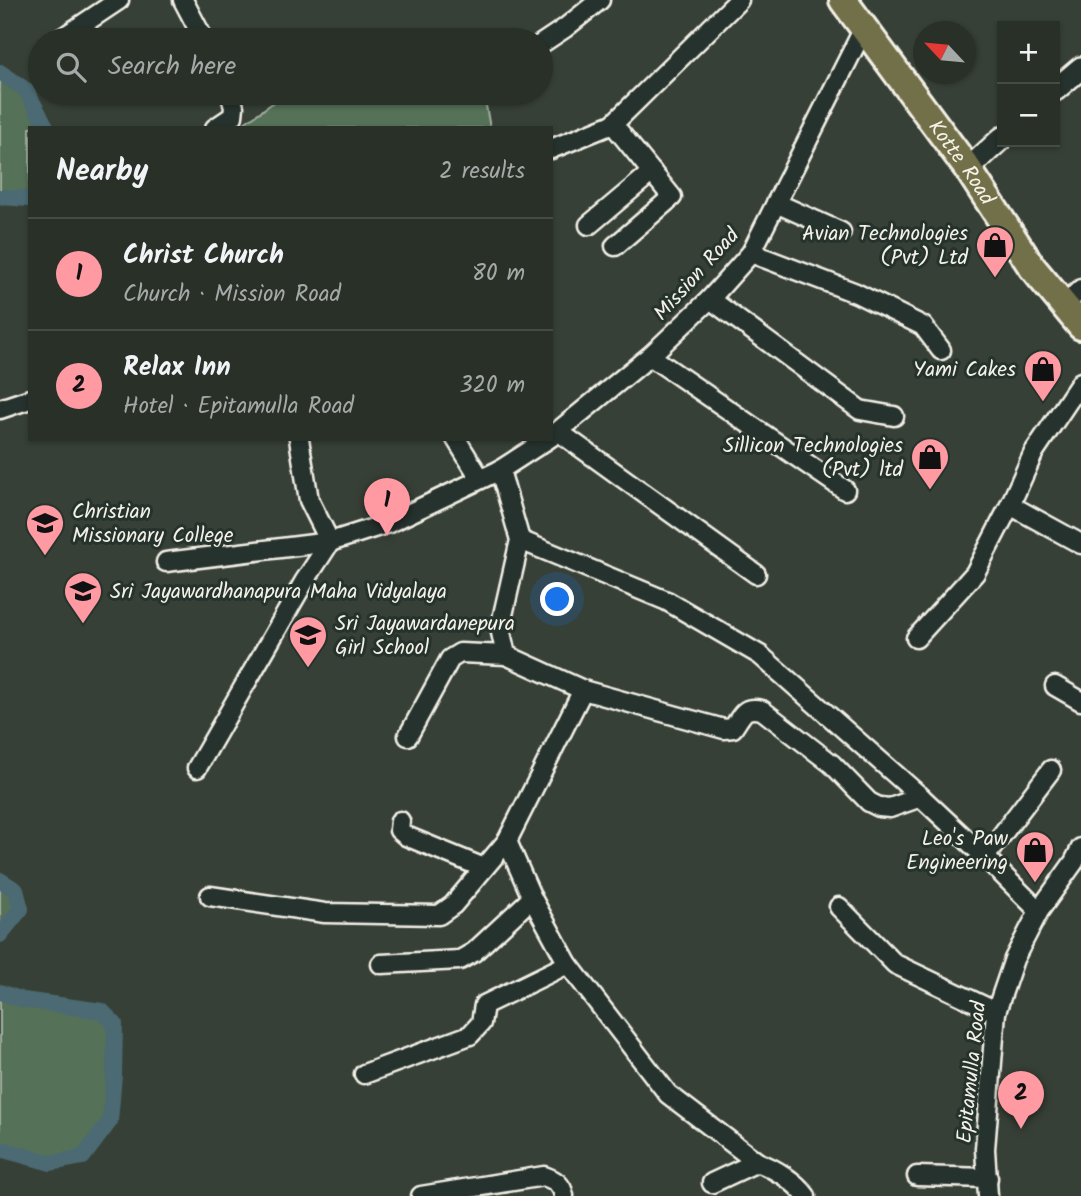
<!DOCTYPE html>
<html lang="en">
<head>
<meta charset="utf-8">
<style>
  :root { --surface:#293028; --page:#313830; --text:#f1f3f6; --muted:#a5a9a8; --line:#454b45; --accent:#ff9aa2 }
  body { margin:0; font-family:Kalam,sans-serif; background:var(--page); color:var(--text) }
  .controls { position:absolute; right:21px; top:21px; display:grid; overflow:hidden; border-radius:0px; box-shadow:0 2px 5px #0004 }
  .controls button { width:63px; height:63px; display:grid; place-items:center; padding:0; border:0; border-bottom:2px solid var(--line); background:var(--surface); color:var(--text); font:35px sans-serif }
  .compass { position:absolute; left:913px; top:21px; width:63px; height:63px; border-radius:50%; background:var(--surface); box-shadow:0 2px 5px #0004; rotate:296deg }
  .you { position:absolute; left:558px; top:600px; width:24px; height:24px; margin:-18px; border:5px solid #fff; border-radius:50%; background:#1a73e8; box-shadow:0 0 0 10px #1a73e833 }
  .badge { display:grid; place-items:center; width:46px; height:46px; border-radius:50%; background:var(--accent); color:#111; font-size:23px; font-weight:700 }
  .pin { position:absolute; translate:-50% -58px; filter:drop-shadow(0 2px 4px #0008) }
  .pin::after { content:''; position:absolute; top:37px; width:24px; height:21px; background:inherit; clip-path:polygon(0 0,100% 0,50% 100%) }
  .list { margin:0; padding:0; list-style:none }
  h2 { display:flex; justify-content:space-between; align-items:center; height:91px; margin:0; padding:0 28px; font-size:30px }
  h2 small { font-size:23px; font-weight:400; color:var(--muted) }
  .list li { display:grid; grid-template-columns:46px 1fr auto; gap:21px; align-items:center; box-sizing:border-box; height:112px; padding:0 28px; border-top:2px solid var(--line) }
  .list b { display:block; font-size:26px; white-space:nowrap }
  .list p { margin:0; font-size:23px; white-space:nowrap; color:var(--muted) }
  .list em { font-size:23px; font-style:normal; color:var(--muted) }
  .icon { flex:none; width:38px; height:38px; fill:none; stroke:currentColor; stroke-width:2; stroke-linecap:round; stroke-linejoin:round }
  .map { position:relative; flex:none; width:1081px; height:1196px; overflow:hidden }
  .search { position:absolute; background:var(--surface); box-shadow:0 2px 5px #0004; left:28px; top:28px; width:525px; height:77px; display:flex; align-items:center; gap:18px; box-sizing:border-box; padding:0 24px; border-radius:38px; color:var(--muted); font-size:26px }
  .panel { position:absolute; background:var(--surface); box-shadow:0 2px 5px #0004; left:28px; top:126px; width:525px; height:315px; border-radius:0px }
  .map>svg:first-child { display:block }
  .green { fill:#547159; stroke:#a4b1a0; stroke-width:2 }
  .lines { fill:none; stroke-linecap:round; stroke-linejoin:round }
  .canal { stroke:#4c6a73; stroke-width:16 }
  .minor-casing { stroke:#f4f1e8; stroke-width:23 }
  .tertiary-casing { stroke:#f4f1e8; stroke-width:26 }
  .primary-casing { stroke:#f4f1e8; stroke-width:32 }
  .minor { stroke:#26332d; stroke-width:18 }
  .tertiary { stroke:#26332d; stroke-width:21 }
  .primary { stroke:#726f4a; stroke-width:26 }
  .labels { text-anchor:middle; stroke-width:6; stroke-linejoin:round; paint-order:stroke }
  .street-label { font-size:21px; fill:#f4f1e8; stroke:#26332d }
  .poi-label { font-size:21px; fill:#f4f1e8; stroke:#26332d; text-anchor:end }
</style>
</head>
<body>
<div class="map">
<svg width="1081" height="1196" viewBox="0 0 1081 1196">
  <rect width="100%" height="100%" fill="#374036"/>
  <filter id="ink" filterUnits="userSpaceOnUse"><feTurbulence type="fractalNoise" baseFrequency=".0143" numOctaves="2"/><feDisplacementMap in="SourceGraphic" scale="14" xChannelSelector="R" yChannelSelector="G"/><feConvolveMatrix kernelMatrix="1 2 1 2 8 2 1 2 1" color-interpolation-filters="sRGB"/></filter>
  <g filter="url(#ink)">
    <g class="green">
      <path d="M0,72l26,18 21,38h-17v71l-30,-2z"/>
      <path d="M287,93h150l48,7 5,28h-253z"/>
      <path d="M0,880l16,10 5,19 -21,26z"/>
      <path d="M0,992l23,8 79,11 13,13 -1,51 -4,46 -27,36 -32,6 -51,-14z"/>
    </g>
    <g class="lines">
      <g class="canal">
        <path d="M0,72l26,18 21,38"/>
        <path d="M0,197l30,2"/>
        <path d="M0,880l16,10 5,19 -21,26"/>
        <path d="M0,992l23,8 79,11 13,13 -1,51 -4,46 -27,36 -32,6 -51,-14"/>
      </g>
      <defs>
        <g id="minor">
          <path d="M183,0l21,40"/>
          <path d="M59,40l60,-40"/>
          <path d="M541,44l24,-16 35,-28"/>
          <path d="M215,128l18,-12 1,-9 -4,-14"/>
          <path d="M551,149l62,-25"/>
          <path d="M776,203l65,29"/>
          <path d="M589,225l63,-53"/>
          <path d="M615,246l57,-49 -59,-73 126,-124"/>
          <path d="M751,253l105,40 67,33 18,24"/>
          <path d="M710,299l150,111 34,6"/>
          <path d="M1064,305l17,-16"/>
          <path d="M650,356l195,134"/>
          <path d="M0,409l30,-10"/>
          <path d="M559,432l197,142"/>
          <path d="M551,437l99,-81 60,-57 41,-46 113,-225"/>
          <path d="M456,439l24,39"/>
          <path d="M500,470l20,70 -20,88 6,27 77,35 -76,151"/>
          <path d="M1010,505l71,39"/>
          <path d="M520,540l147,61 93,54 161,142 64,60 54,54"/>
          <path d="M166,562l164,-20 59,-19 111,-53 48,-31"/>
          <path d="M916,638l59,-65 35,-68 24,-53 47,-70"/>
          <path d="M1055,686l26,15"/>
          <path d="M583,690l141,39 9,-1c10,-14 10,-22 29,-18l70,54 37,38 10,5 11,1 31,-11"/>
          <path d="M408,736l42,-77 10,-6 46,2"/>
          <path d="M197,768l107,-186 26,-40 -21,-42 -10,-61"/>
          <path d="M400,821l-1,9 7,6 78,32"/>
          <path d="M985,857l66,-87"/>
          <path d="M210,896l115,17 114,2 14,-10 54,-64 25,57 36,66 100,130 89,68"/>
          <path d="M839,907l56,57 101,48"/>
          <path d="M381,964l79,-4 14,-8 58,-54"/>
          <path d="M364,1074l106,-39 11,-12 3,-18 84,-41"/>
          <path d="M917,1176l71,2"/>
          <path d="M712,1183l45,-21c17,6 38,19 49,34"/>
          <path d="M421,1196l123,-20c11,4 18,8 20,20"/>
          <path d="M988,1196l-3,-47 11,-137 18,-53 25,-48 35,-49 7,-14"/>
        </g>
        <g id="tertiary">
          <path d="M1055,90l26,-22"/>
          <path d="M968,169l34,-31"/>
        </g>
        <g id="primary">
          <path id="s1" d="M843,0l125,169 64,98 49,59"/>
        </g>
      </defs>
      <use href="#minor" class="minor-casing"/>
      <use href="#tertiary" class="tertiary-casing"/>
      <use href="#primary" class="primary-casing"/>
      <use href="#minor" class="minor"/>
      <use href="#tertiary" class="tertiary"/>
      <use href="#primary" class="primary"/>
    </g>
  </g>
  <defs>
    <symbol id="shop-pin" viewBox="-11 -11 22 30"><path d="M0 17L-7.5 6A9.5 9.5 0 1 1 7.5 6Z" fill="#ff9aa2" stroke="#26332d"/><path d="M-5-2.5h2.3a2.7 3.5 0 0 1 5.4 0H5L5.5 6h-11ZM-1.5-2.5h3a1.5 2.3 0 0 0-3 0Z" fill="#111"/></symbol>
    <symbol id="school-pin" viewBox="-11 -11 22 30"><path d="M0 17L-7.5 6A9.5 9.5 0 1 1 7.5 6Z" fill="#ff9aa2" stroke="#26332d"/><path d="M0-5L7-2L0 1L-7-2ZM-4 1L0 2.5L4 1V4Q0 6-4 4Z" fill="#111"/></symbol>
  </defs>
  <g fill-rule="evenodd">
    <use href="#shop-pin" x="973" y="223" width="44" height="60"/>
    <use href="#shop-pin" x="1021" y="347" width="44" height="60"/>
    <use href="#shop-pin" x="908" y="435" width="44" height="60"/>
    <use href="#school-pin" x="23" y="501" width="44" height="60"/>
    <use href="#school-pin" x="61" y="569" width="44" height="60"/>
    <use href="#school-pin" x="286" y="613" width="44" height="60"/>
    <use href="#shop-pin" x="1013" y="828" width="44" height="60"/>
  </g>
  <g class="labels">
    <g class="street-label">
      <text dy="7" stroke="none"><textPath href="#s1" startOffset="201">Kotte Road</textPath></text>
      <text transform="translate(696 274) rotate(-48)" y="7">Mission Road</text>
      <text transform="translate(971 1072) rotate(-84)" y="7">Epitamulla Road</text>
    </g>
    <g class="poi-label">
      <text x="968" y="240">Avian Technologies<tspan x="968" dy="24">(Pvt) Ltd</tspan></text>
      <text x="1016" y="376">Yami Cakes</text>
      <text x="903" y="452">Sillicon Technologies<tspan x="903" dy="24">(Pvt) ltd</tspan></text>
      <text x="72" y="518" text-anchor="start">Christian<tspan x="72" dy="24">Missionary College</tspan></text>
      <text x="110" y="598" text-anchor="start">Sri Jayawardhanapura Maha Vidyalaya</text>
      <text x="335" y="630" text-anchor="start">Sri Jayawardanepura<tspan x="335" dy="24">Girl School</tspan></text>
      <text x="1008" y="845">Leo's Paw<tspan x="1008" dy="24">Engineering</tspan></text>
    </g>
  </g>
</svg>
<div class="controls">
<button>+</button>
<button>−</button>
</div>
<svg class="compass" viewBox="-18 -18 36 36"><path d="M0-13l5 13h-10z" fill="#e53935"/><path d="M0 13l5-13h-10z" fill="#a5a9a8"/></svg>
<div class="you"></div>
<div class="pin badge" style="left:387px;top:536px">1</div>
<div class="pin badge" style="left:1021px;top:1129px">2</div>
<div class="search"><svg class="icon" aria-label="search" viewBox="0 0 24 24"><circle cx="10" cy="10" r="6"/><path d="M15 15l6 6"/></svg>Search here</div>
<section class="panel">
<h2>Nearby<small>2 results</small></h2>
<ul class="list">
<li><span class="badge">1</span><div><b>Christ Church</b><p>Church · Mission Road</p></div><em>80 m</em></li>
<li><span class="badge">2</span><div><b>Relax Inn</b><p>Hotel · Epitamulla Road</p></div><em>320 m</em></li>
</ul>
</section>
</div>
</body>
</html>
